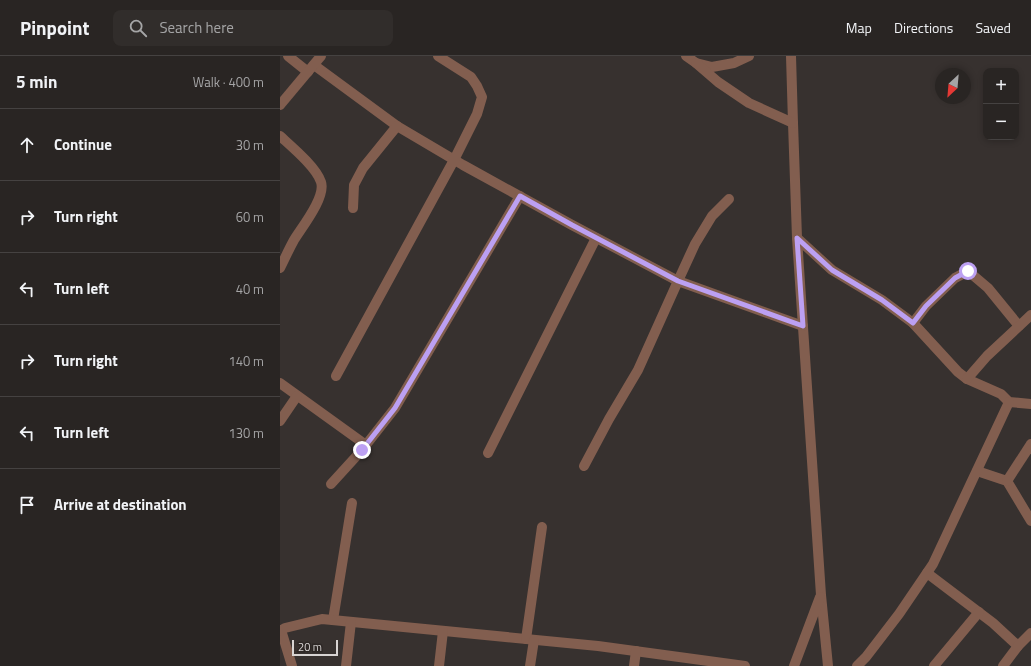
<!DOCTYPE html>
<html lang="en">
<head>
<meta charset="utf-8">
<style>
  :root { --surface:#292523; --page:#312d2b; --text:#f1f3f6; --muted:#a5a5a6; --line:#454241 }
  body { margin:0; font-family:"Titillium Web",sans-serif; background:var(--page); color:var(--text) }
  .controls { position:absolute; right:12px; top:12px; display:grid; overflow:hidden; border-radius:8px; box-shadow:0 2px 6px #0003 }
  .controls button { width:36px; height:36px; display:grid; place-items:center; padding:0; border:0; border-bottom:1px solid var(--line); background:var(--surface); color:var(--text); font:20px sans-serif }
  .compass { position:absolute; left:655px; top:12px; width:36px; height:36px; border-radius:50%; background:var(--surface); box-shadow:0 2px 6px #0003; rotate:206deg }
  .scale { position:absolute; left:12px; bottom:10px; width:46px; box-sizing:border-box; padding-left:4px; border:2px solid #d8d4d3; border-top:0; font-size:11px; line-height:14px; white-space:nowrap; color:#d8d4d3; -webkit-text-stroke:3px #2d2725; paint-order:stroke }
  .stop { position:absolute; width:12px; height:12px; margin:-9px; border:3px solid #bca0f2; border-radius:50%; background:#fff }
  .stop.end { background:#bca0f2; border-color:#fff; box-shadow:0 1px 4px #0008 }
  .list { margin:0; padding:0; list-style:none }
  h2 { display:flex; justify-content:space-between; align-items:center; height:52px; margin:0; padding:0 16px; font-size:17px }
  h2 small { font-size:13px; font-weight:400; color:var(--muted) }
  .list li { display:grid; grid-template-columns:26px 1fr auto; gap:12px; align-items:center; box-sizing:border-box; height:72px; padding:0 16px; border-top:1px solid var(--line) }
  .list b { display:block; font-size:15px; white-space:nowrap }
  .list em { font-size:13px; font-style:normal; color:var(--muted) }
  .icon { flex:none; width:22px; height:22px; fill:none; stroke:currentColor; stroke-width:2; stroke-linecap:round; stroke-linejoin:round }
  .map { position:relative; flex:none; width:751px; height:610px; overflow:hidden }
  header { display:flex; align-items:center; gap:24px; box-sizing:border-box; height:56px; padding:0 20px; background:var(--surface); border-bottom:1px solid var(--line) }
  header strong { font-size:19px }
  nav { display:flex; gap:22px; margin-inline-start:auto; font-size:14px }
  .search { width:280px; height:36px; background:var(--page); display:flex; align-items:center; gap:10px; box-sizing:border-box; padding:0 14px; border-radius:8px; color:var(--muted); font-size:15px }
  main { display:flex }
  aside { flex:1; background:var(--surface) }
  .map>svg:first-child { display:block }
  .lines { fill:none; stroke-linecap:round; stroke-linejoin:round }
  .minor { stroke:#825e4f; stroke-width:10 }
  .route { stroke:#bca0f2; stroke-width:5 }
</style>
</head>
<body>
<header>
<strong>Pinpoint</strong>
<div class="search"><svg class="icon" aria-label="search" viewBox="0 0 24 24"><circle cx="10" cy="10" r="6"/><path d="M15 15l6 6"/></svg>Search here</div>
<nav><a>Map</a><a>Directions</a><a>Saved</a></nav>
</header>
<main>
<aside>
<h2>5 min<small>Walk · 400 m</small></h2>
<ul class="list">
<li><svg class="icon" aria-label="ahead" viewBox="0 0 24 24"><path d="M12 20V5M6 11l6-6 6 6"/></svg><div><b>Continue</b></div><em>30 m</em></li>
<li><svg class="icon" aria-label="right" viewBox="0 0 24 24"><path d="M7 20v-9h11M14 6l5 5-5 5"/></svg><div><b>Turn right</b></div><em>60 m</em></li>
<li><svg class="icon" aria-label="left" viewBox="0 0 24 24"><path d="M17 20v-9H6M10 6l-5 5 5 5"/></svg><div><b>Turn left</b></div><em>40 m</em></li>
<li><svg class="icon" aria-label="right" viewBox="0 0 24 24"><path d="M7 20v-9h11M14 6l5 5-5 5"/></svg><div><b>Turn right</b></div><em>140 m</em></li>
<li><svg class="icon" aria-label="left" viewBox="0 0 24 24"><path d="M17 20v-9H6M10 6l-5 5 5 5"/></svg><div><b>Turn left</b></div><em>130 m</em></li>
<li><svg class="icon" aria-label="arrive" viewBox="0 0 24 24"><path d="M6 21V4h12l-3 4 3 4H6"/></svg><div><b>Arrive at destination</b></div></li>
</ul>
</aside>
<div class="map">
<svg width="751" height="610" viewBox="0 0 751 610">
  <rect width="100%" height="100%" fill="#37312f"/>
  <g class="lines">
    <g class="minor">
      <path d="M8,0l20,16"/>
      <path d="M406,0l10,7 16,4 22,-4 15,-7"/>
      <path d="M511,0l2,67 4,115 24,357 7,71"/>
      <path d="M416,7l22,19 31,21 44,20"/>
      <path d="M34,9l83,61 66,39 109,60 106,56 125,45"/>
      <path d="M0,49l41,-49"/>
      <path d="M0,80c12,11 36,31 41,46 5,15 -19,45 -27,58 -5,9 -9,18 -14,28"/>
      <path d="M73,152l1,-23 9,-17 34,-42"/>
      <path d="M517,182l35,32 50,30 31,23 45,49 9,7 34,15 8,8 22,2"/>
      <path d="M633,267l13,-17 29,-28 13,-7 20,17 31,38"/>
      <path d="M56,320l118,-216 23,-46 5,-17 -5,-11 -6,-9 -33,-21"/>
      <path d="M687,323l20,-23 44,-41"/>
      <path d="M0,327l86,62"/>
      <path d="M0,365l17,-25"/>
      <path d="M208,397l108,-215"/>
      <path d="M304,410l25,-47 29,-49 40,-89 17,-37 17,-28 17,-17"/>
      <path d="M697,415l30,10 24,40"/>
      <path d="M727,425l24,-37"/>
      <path d="M51,428l31,-34 33,-42 125,-212"/>
      <path d="M647,517l66,50 25,23"/>
      <path d="M53,564l19,-117"/>
      <path d="M1,574l11,36"/>
      <path d="M0,575l5,-3 37,-9 276,27 147,20"/>
      <path d="M246,583l16,-112"/>
      <path d="M66,610l5,-44"/>
      <path d="M159,610l4,-35"/>
      <path d="M250,610l4,-26"/>
      <path d="M354,610l2,-15"/>
      <path d="M514,610l26,-69"/>
      <path d="M577,610l9,-9 33,-43 34,-50 76,-162"/>
      <path d="M654,610l45,-54"/>
      <path d="M723,610l15,-20 13,-13"/>
    </g>
  </g>
  <g class="lines">
    <path class="route" d="M82,394l33,-42 125,-212 52,29 106,56 125,45 -6,-88 35,32 50,30 31,23 13,-17 29,-28 13,-7"/>
  </g>
</svg>
<div class="controls">
<button>+</button>
<button>−</button>
</div>
<svg class="compass" viewBox="-18 -18 36 36"><path d="M0-13l5 13h-10z" fill="#e53935"/><path d="M0 13l5-13h-10z" fill="#a5a5a6"/></svg>
<div class="scale">20 m</div>
<div class="stop" style="left:688px;top:215px"></div>
<div class="stop end" style="left:82px;top:394px"></div>
</div>
</main>
</body>
</html>
